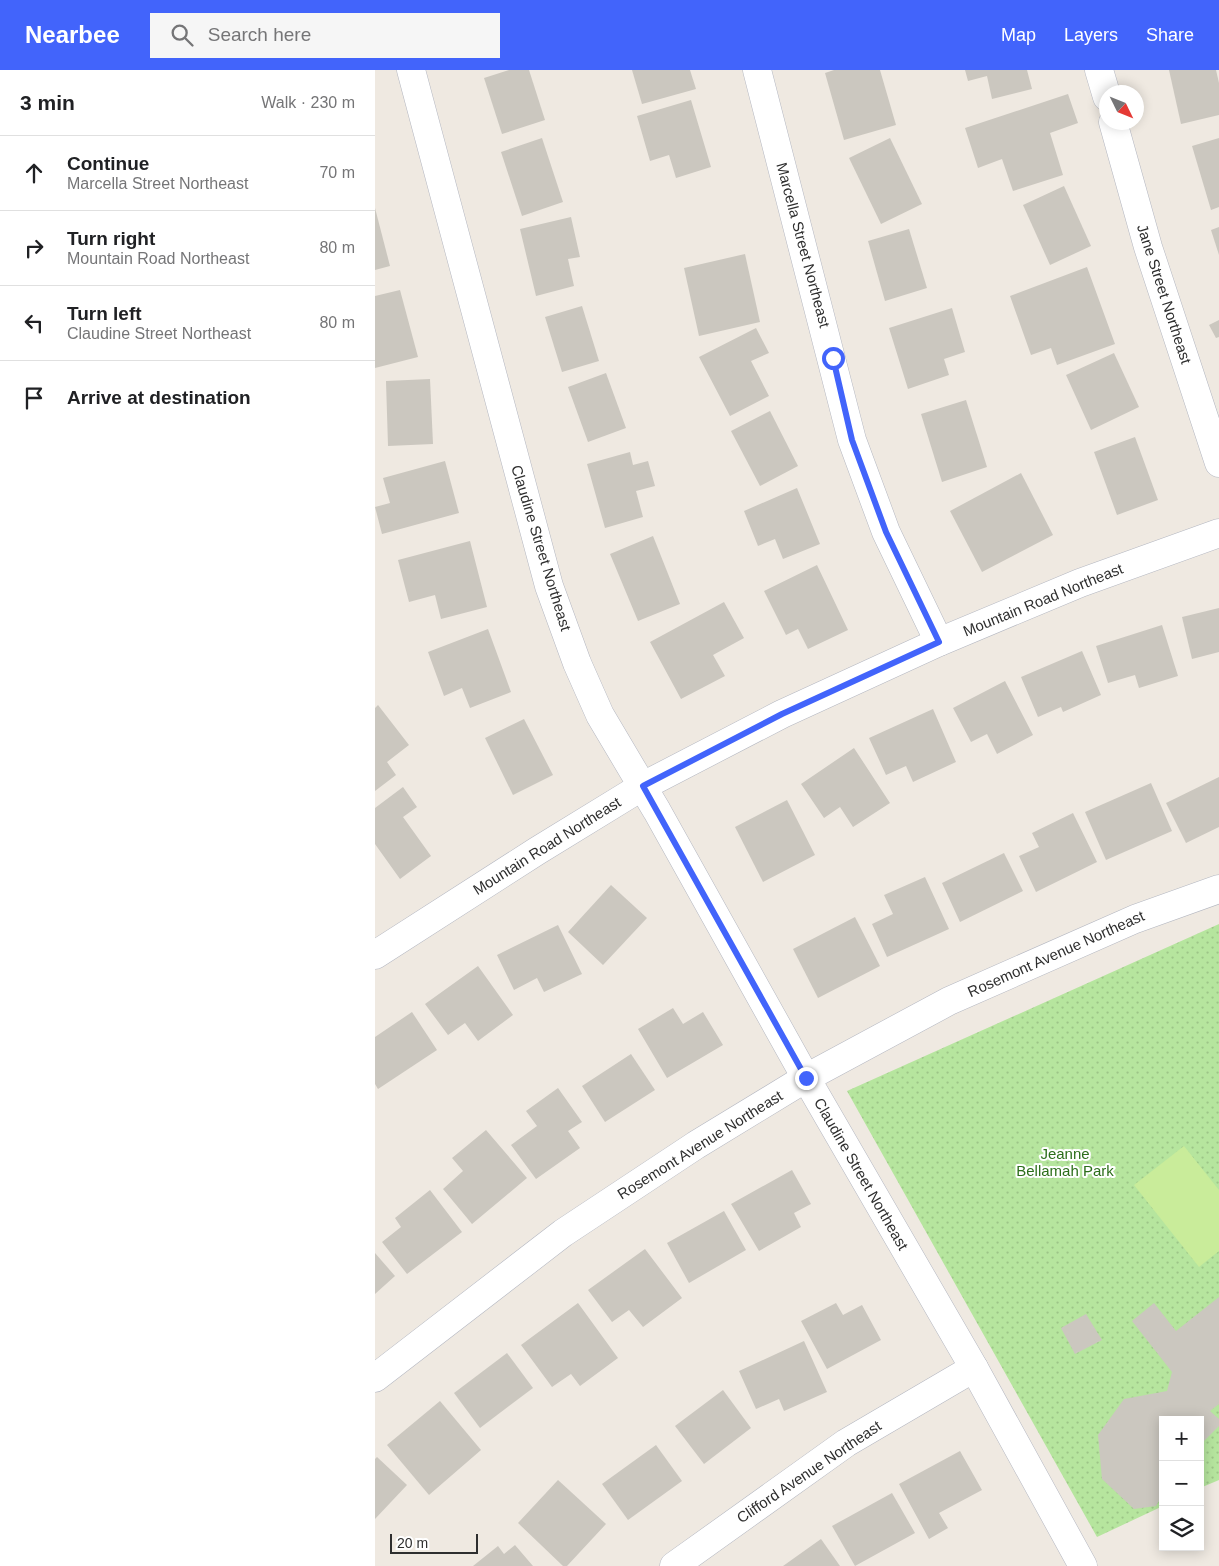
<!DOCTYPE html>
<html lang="en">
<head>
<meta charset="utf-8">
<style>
  :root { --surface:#fff; --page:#f6f6f6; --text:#202124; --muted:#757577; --line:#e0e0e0; --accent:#4264fb }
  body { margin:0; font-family:Helvetica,sans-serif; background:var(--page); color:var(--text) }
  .controls { position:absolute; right:15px; bottom:15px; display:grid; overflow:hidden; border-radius:0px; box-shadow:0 2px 12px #0003 }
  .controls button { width:45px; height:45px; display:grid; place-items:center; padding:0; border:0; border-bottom:1px solid var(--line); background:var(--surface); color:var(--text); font:25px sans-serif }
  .compass { position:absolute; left:724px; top:15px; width:45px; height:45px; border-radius:50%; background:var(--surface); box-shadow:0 2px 12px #0003; rotate:133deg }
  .scale { position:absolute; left:15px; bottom:12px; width:88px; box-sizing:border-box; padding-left:5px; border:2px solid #2e2e2e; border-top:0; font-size:14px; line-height:18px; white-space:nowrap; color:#2e2e2e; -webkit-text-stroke:4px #fff; paint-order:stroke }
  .stop { position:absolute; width:15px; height:15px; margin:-11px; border:4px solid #4264fb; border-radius:50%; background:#fff }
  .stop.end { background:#4264fb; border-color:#fff; box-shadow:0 1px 5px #0008 }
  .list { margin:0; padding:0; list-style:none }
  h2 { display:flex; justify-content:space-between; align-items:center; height:65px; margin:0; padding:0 20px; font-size:21px }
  h2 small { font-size:16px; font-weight:400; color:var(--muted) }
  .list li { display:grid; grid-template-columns:32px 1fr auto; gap:15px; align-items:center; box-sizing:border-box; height:75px; padding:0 20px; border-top:1px solid var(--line) }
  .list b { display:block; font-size:19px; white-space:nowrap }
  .list p { margin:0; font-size:16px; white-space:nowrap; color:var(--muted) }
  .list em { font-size:16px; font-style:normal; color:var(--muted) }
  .icon { flex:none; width:28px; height:28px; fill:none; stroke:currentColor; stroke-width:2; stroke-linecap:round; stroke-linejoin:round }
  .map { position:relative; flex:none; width:844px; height:1496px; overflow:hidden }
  header { display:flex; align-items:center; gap:30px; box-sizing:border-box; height:70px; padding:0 25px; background:var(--accent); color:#fff }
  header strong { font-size:24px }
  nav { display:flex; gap:28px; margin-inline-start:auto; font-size:18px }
  .search { width:350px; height:45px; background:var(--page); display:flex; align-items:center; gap:12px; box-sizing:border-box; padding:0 18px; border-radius:0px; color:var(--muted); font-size:19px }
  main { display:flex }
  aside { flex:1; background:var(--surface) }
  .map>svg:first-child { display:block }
  .park { fill:url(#park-dots) }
  .pitch { fill:#c9ec9a }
  .building { fill:#cbc7bf }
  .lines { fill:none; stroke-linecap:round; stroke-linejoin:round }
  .minor-casing { stroke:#b4b7c1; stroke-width:29 }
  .minor { stroke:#fff; stroke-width:28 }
  .route { stroke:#4264fb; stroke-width:6 }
  .labels { text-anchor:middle; stroke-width:4; stroke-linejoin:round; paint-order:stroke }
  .street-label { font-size:15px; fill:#2e2e2e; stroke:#fff }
  .park-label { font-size:15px; fill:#2c6e1b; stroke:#fff }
</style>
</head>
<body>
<header>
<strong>Nearbee</strong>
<div class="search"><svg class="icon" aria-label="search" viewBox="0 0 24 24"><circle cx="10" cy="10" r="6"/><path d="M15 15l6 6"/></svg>Search here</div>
<nav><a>Map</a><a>Layers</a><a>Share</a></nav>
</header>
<main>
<aside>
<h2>3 min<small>Walk · 230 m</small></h2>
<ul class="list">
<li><svg class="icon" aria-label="ahead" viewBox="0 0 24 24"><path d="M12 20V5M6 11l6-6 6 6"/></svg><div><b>Continue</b><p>Marcella Street Northeast</p></div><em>70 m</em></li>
<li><svg class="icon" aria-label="right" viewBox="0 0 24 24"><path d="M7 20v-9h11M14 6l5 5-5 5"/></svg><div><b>Turn right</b><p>Mountain Road Northeast</p></div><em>80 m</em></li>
<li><svg class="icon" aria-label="left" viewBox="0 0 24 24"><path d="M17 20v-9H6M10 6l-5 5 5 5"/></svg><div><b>Turn left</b><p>Claudine Street Northeast</p></div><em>80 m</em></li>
<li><svg class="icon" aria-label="arrive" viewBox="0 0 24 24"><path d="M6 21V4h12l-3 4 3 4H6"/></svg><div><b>Arrive at destination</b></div></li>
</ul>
</aside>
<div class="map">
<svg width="844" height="1496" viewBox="0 0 844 1496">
  <defs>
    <pattern id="park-dots" width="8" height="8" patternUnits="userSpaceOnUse" patternTransform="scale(1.25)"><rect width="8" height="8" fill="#b6e59e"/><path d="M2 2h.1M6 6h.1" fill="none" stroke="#9dc588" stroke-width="1.8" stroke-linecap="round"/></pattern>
  </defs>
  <rect width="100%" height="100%" fill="#efe9e1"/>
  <path class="park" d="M844,854v556l-19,8v-68h-37v86l-66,31 -250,-446z"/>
  <path class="pitch" d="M809,1076l35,44v61l-20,16 -65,-82z"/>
  <g class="building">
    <path d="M134,0h20l16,50 -43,14 -18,-56z"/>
    <path d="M257,0h58l6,19 -54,15z"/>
    <path d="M459,0h46l16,55 -52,15 -19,-67z"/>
    <path d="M590,0h62l5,19 -40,10 -5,-23 -19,5z"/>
    <path d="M794,0h47l3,13v32l-38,9z"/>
    <path d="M693,24l10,29 -28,10 13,42 -50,16 -11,-32 -24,9 -13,-40z"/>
    <path d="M316,30l20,67 -35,11 -7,-23 -19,6 -13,-45z"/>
    <path d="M167,68l21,64 -41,14 -21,-64z"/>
    <path d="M515,68l32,66 -41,20 -32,-66z"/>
    <path d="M844,68v69l-8,3 -19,-64z"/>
    <path d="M689,116l27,60 -41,19 -27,-60z"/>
    <path d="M0,138l15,58 -15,4z"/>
    <path d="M196,147l9,40 -12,2 6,27 -38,10 -16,-67z"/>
    <path d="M844,157v28l-8,-25z"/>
    <path d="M534,159l18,59 -42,13 -17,-60z"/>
    <path d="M370,184l15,68 -61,14 -15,-68z"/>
    <path d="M712,197l28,77 -58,21 -6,-17 -20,7 -21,-59z"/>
    <path d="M25,220l18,67 -43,11v-72z"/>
    <path d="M207,236l17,55 -37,11 -17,-55z"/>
    <path d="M577,238l13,44 -21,7 5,16 -41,14 -19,-61z"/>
    <path d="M844,250v17l-3,1 -7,-13z"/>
    <path d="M381,258l13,25 -18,8 18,35 -39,20 -31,-59z"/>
    <path d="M739,283l25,54 -48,23 -25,-55z"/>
    <path d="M231,303l20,55 -38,14 -20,-55z"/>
    <path d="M55,309l3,65 -45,2 -2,-65z"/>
    <path d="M591,330l21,67 -45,15 -21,-68z"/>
    <path d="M395,341l28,55 -38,20 -29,-55z"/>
    <path d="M760,367l23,63 -41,15 -23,-63z"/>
    <path d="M255,382l3,13 15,-4 7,25 -19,5 7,26 -38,11 -18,-64z"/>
    <path d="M70,391l14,52 -77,21 -7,-27 15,-4 -7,-25z"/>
    <path d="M646,403l32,62 -71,37 -32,-61z"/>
    <path d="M422,418l23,56 -37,15 -8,-20 -17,7 -14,-35z"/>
    <path d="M278,466l27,68 -42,17 -28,-67z"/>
    <path d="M95,471l17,66 -46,12 -6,-24 -26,7 -11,-42z"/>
    <path d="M442,495l31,65 -40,19 -10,-20 -12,6 -22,-44z"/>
    <path d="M349,532l20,36 -31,17 12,21 -44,23 -31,-57z"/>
    <path d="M844,538v44l-27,7 -10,-42z"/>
    <path d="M787,555l16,51 -39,12 -4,-13 -27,8 -12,-37z"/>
    <path d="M113,559l23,63 -41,16 -8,-20 -18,8 -16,-44z"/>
    <path d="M707,581l19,44 -38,17 -2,-5 -23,10 -17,-40z"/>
    <path d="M630,611l28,54 -36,19 -10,-20 -16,8 -18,-34z"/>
    <path d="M3,635l31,40 -22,17 9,13 -21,16v-83z"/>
    <path d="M558,639l23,53 -43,20 -7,-16 -20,9 -17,-37z"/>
    <path d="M149,649l29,56 -40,20 -28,-57z"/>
    <path d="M479,678l36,55 -37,24 -13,-20 -16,11 -23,-34z"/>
    <path d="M844,707v50l-33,16 -20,-40z"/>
    <path d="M776,713l21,48 -66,29 -21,-48z"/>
    <path d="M28,717l14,20 -14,10 28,39 -31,23 -25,-35v-36z"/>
    <path d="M412,730l28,55 -52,27 -28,-55z"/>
    <path d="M698,743l24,49 -61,30 -17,-36 20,-9 -7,-14z"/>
    <path d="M629,783l19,38 -63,31 -18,-39z"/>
    <path d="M550,807l24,52 -62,28 -15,-33 21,-10 -9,-19z"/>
    <path d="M236,815l36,33 -44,47 -35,-33z"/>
    <path d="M480,847l25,49 -62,32 -25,-49z"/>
    <path d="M183,855l24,49 -38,18 -7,-14 -23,12 -17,-35z"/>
    <path d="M103,896l35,49 -35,26 -13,-18 -17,12 -23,-31z"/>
    <path d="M298,938l10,16 20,-12 20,33 -56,33 -29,-49z"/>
    <path d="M37,942l25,38 -59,39 -3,-5v-47z"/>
    <path d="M256,984l24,36 -50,32 -23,-36z"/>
    <path d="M183,1018l24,34 -14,9 12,17 -44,31 -25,-34 26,-19 -11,-15z"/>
    <path d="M111,1060l41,48 -55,46 -29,-35 20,-18 -11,-13z"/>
    <path d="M417,1100l19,34 -17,9 7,14 -42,24 -28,-47z"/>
    <path d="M55,1120l32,42 -55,42 -25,-32 19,-15 -6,-9z"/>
    <path d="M349,1141l22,39 -57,33 -22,-40z"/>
    <path d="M270,1179l37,49 -39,29 -14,-17 -17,12 -24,-32z"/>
    <path d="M0,1183l20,23 -20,18z"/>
    <path d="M844,1227v107l-9,7 9,8v7l-19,19v-25h-37v63l-3,2 3,9 -7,12 -22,3 -32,-30 -4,-44 26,-36 43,-8 5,-19 -40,-51 22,-18 22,28z"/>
    <path d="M203,1233l40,55 -38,28 -9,-12 -19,13 -31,-42z"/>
    <path d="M461,1233l7,12 19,-10 19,35 -54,29 -26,-48z"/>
    <path d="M711,1244l16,26 -27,14 -14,-26z"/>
    <path d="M429,1271l23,51 -43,19 -5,-12 -23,10 -17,-38z"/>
    <path d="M132,1283l26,35 -53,40 -26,-35z"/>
    <path d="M348,1320l28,38 -47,36 -29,-38z"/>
    <path d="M65,1331l41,49 -52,45 -42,-50z"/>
    <path d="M281,1375l26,36 -54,39 -26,-36z"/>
    <path d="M585,1381l22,39 -43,23 9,15 -19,11 -30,-55z"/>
    <path d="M2,1387l30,28 -32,34v-60z"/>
    <path d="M183,1410l48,44 -39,42h-4l-45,-43z"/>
    <path d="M517,1423l23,40 -60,33 -23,-40z"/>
    <path d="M446,1469l19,27h-57z"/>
    <path d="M140,1475l18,21h-60l25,-20 6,8z"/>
  </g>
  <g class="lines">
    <defs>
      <g id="minor">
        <path d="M36,0l138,516 28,77 23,52 57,96 149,267 168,290 109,198"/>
        <path d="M382,0l95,370 34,92 53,110"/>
        <path d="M724,0l8,27"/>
        <path d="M738,52l35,125 71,216"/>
        <path d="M0,885l162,-104 106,-65 139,-72 157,-72 141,-59 139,-50"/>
        <path d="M0,1308l188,-145 133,-88 110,-67 143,-77 186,-82 84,-30"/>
        <path d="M299,1496l172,-123 128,-75"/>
      </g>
    </defs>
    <use href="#minor" class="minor-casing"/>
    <use href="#minor" class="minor"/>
  </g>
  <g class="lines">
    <path class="route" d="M431,1008l-163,-292 139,-72 157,-72 -53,-110 -34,-92 -19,-82"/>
  </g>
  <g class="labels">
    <g class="street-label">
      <text transform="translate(428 175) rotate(75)" y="5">Marcella Street Northeast</text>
      <text transform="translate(789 224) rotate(72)" y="5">Jane Street Northeast</text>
      <text transform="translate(166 478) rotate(73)" y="5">Claudine Street Northeast</text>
      <text transform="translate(668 530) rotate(-22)" y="5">Mountain Road Northeast</text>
      <text transform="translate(172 776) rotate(-32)" y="5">Mountain Road Northeast</text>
      <text transform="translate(681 884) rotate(-24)" y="5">Rosemont Avenue Northeast</text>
      <text transform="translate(325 1075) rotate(-32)" y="5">Rosemont Avenue Northeast</text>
      <text transform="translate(486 1104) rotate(60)" y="5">Claudine Street Northeast</text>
      <text transform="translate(434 1402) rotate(-34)" y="5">Clifford Avenue Northeast</text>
    </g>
    <g class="park-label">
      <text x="690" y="1089">Jeanne<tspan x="690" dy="17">Bellamah Park</tspan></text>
    </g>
  </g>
</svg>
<div class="controls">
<button>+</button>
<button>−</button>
<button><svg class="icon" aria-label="layers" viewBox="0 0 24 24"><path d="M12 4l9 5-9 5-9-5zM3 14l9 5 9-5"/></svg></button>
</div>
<svg class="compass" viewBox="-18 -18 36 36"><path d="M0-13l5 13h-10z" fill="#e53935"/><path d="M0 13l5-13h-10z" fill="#757577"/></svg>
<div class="scale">20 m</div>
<div class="stop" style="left:458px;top:288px"></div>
<div class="stop end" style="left:431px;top:1008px"></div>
</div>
</main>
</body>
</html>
